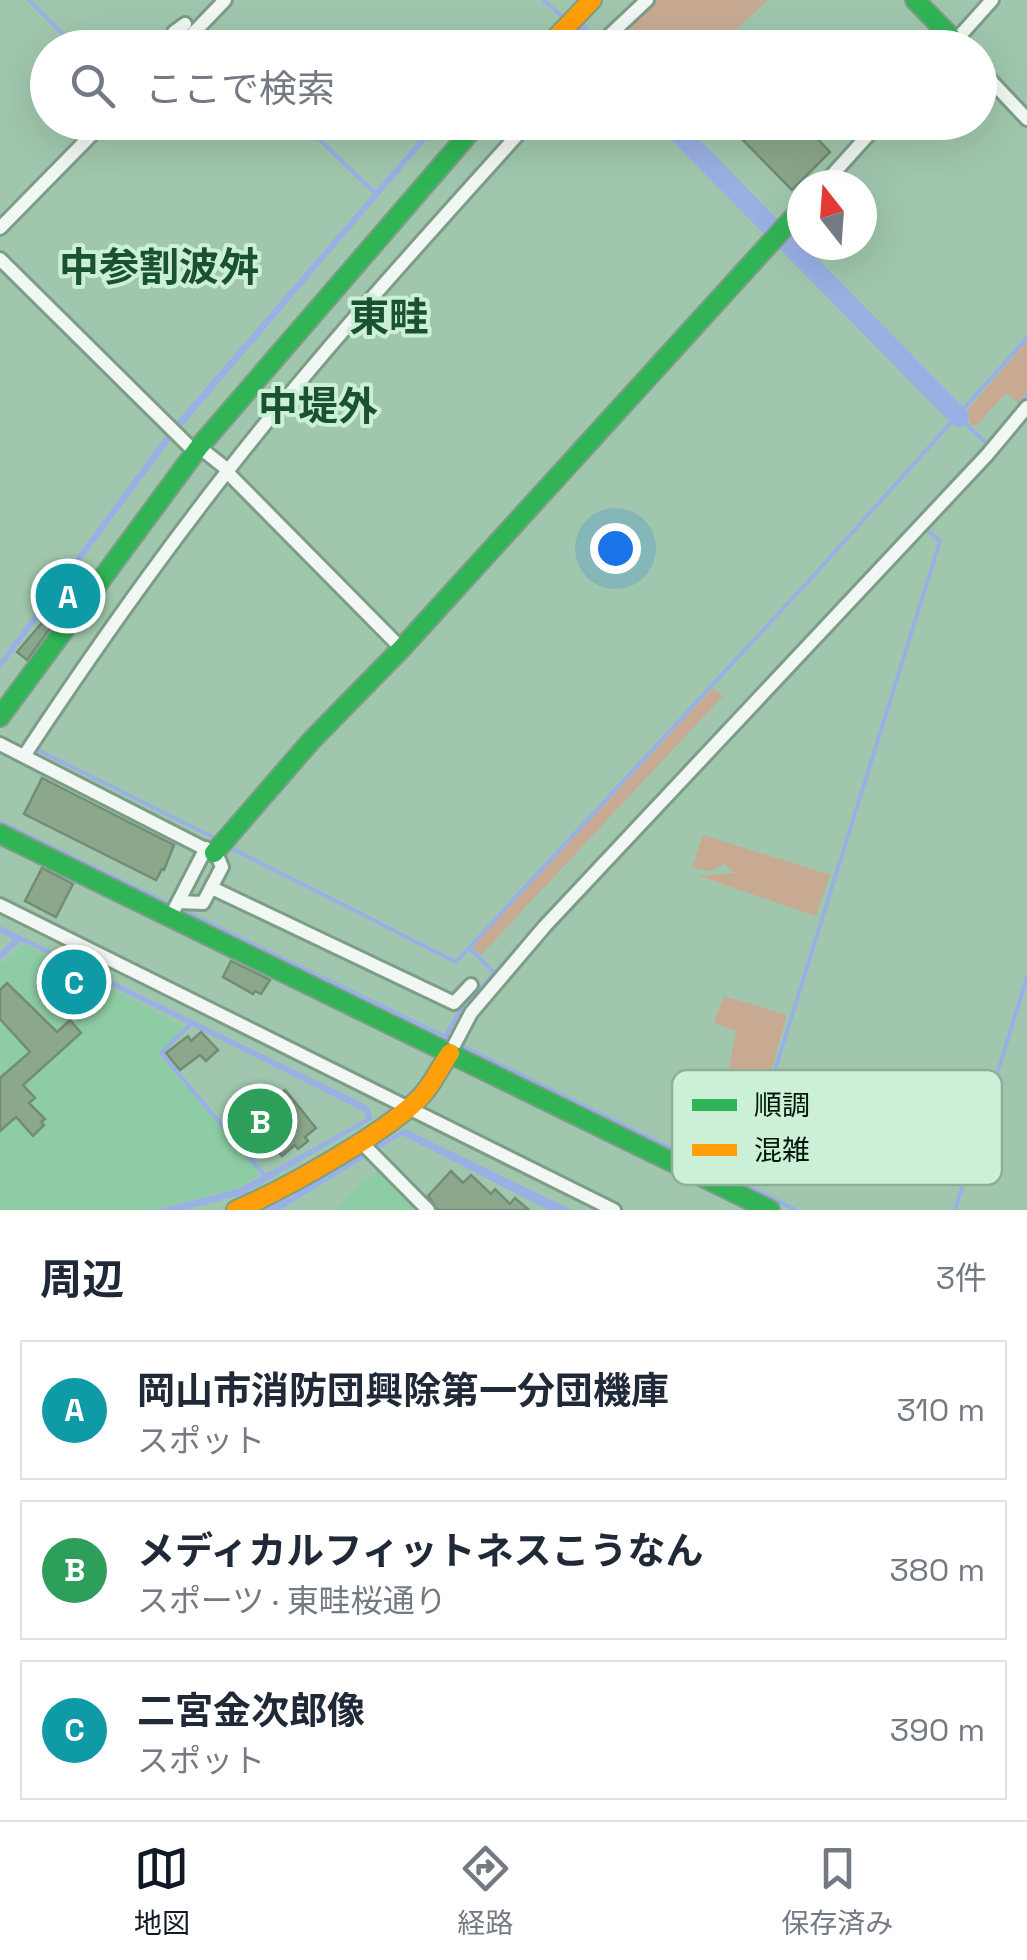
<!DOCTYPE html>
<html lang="ja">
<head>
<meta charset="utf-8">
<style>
  :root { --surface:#fff; --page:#f6f6f7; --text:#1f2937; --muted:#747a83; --line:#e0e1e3; --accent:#111827 }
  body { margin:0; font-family:"Space Grotesk","Noto Sans JP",sans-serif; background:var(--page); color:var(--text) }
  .compass { position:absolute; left:787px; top:170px; width:90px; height:90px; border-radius:50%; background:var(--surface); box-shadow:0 10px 40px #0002; rotate:343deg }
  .you { position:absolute; left:615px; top:548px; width:35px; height:35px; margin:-25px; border:8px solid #fff; border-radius:50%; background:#1a73e8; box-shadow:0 0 0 15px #1a73e833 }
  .badge { display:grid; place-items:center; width:65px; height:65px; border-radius:50%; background:var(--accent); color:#fff; font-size:32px; font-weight:700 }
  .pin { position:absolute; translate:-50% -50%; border:5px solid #fff; box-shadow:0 2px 10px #0006 }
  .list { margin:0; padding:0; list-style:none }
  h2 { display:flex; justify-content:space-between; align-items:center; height:130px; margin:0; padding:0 40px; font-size:42px }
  h2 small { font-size:32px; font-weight:400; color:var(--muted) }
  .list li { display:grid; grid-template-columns:65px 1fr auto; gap:30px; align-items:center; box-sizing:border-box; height:140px; margin:0 20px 20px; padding:0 20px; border:2px solid var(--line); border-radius:0px }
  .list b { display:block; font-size:38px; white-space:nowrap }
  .list p { margin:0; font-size:32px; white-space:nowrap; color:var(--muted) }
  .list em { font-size:32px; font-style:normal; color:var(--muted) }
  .icon { flex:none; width:55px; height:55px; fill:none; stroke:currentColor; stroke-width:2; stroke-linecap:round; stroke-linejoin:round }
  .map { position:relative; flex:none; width:1027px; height:1210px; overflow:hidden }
  .search { position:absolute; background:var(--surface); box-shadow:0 10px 40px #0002; left:30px; right:30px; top:30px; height:110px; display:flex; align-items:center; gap:25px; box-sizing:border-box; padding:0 35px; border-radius:55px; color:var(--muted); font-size:38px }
  .sheet { height:610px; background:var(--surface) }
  nav { display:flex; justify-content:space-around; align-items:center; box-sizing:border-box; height:140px; border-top:2px solid var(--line); background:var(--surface); font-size:28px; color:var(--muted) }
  nav a { display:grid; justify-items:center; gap:5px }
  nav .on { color:var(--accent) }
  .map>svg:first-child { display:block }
  .built { fill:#8ecca5 }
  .green { fill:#c8aa93 }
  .water { fill:#99b0e5 }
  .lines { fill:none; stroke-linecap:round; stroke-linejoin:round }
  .stream { stroke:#99b0e5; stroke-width:4 }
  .river { stroke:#99b0e5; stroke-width:20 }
  .building { fill:#8ca88c; stroke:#738c74; stroke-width:2.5 }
  .street-casing { stroke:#7d9d88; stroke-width:18 }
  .fast-casing { stroke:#7d9d88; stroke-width:22 }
  .slow-casing { stroke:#7d9d88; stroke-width:22 }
  .street { stroke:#f1f7f3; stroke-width:12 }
  .fast { stroke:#30b455; stroke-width:18 }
  .slow { stroke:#ff9f0a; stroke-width:18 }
  .labels { text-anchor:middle; stroke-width:8; stroke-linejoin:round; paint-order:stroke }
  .neighbourhood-label { font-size:40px; font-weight:bold; fill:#195132; stroke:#ccefd7 }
  .key { fill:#ccefd7; stroke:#8fae99; stroke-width:2.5 }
  .key-label { font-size:28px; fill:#001808 }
</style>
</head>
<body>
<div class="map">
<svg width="1027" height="1210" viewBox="0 0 1027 1210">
  <rect width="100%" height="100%" fill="#a0c7ad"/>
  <g class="built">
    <path d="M25,944l161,84 -27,26 102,119 -21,14 -87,23h-153v-244z"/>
    <path d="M380,1168l42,42h-88l32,-32 3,2z"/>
  </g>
  <g class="green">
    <path d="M652,0h116l-51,47h-67l-23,-23z"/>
    <path d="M1027,341v51l-9,11 -12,-10 -28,31 -7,2 -5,-14z"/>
    <path d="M713,688l10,8 -242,259 -9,-8z"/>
    <path d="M703,835l127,40 -14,41 -117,-40 35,-3 -9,-9 -16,7 -17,-4z"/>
    <path d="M724,996l63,19 -19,66 -39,-13 7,-37 -22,-8z"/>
  </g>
  <g class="water">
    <path d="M434,123h7l-268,314 -173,233v-9l172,-234z"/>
    <path d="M0,926l358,175 11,6 4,12 -129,75 -59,16h-29l84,-22 125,-69v-7l-344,-171 -21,19v-7l13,-14 -13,-7z"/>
    <path d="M405,1129l167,81h-24l-146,-75 -122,75h-19l30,-13 21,-17z"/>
  </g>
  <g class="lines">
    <g class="stream">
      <path d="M29,0l48,48"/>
      <path d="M543,0l20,17"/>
      <path d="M953,33l24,-26"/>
      <path d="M169,48l47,-48"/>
      <path d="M588,48l50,-48"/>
      <path d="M301,122l73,70"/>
      <path d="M959,417l28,27"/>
      <path d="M27,745l-3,-2 107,-153"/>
      <path d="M34,748l183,91"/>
      <path d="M692,761l295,-317 40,-48"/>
      <path d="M0,822l171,83"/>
      <path d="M229,847l227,115 359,-388 212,-236"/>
      <path d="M180,909l270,130"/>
      <path d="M469,948l25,24"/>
      <path d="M191,1024l-30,29 105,124"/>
      <path d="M445,1037l16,-28 64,-69"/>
      <path d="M460,1045l336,165"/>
      <path d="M740,1182l200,-641 -16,-14"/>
      <path d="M955,1210l72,-233"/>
    </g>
    <g class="river">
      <path d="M574,27l20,21"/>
      <path d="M668,122l108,110"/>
      <path d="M783,238l176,179"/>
    </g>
  </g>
  <g class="building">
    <path d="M725,122h76l29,30 -38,38z"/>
    <path d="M69,591l5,4 -47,65 -10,-8z"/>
    <path d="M42,778l132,67 -10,25 -2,-1 -6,11 -132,-66z"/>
    <path d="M42,868l31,16 -17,33 -31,-16z"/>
    <path d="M231,961l39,19 -9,14 -6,-3 -2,3 -30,-17z"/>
    <path d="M7,983l50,49 13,-12 11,13 -58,52 12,13 -6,5 16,16 -4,3 3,3 -11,11 -17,-19 -16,14v-53l30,-26 -30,-33v-29z"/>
    <path d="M201,1032l17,18 -12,11 -6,-6 -20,15 -14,-17 22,-17 3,5z"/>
    <path d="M285,1090l31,38 -11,9 3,4 -10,8 -3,-4 -13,11 -31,-38z"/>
    <path d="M451,1171l12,12 8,-8 20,19 4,-5 15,15 5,-6 14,12h-91l-10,-14z"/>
  </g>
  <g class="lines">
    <defs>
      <g id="street">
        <path d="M174,32l11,-8"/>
        <path d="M179,48l46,-48"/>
        <path d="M596,48l51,-48"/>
        <path d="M949,48l43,-48"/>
        <path d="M980,69l47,50"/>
        <path d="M823,185l57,-63"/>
        <path d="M0,228l104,-106"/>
        <path d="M0,259l195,193"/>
        <path d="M199,447l29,23"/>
        <path d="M227,472l171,173"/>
        <path d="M0,744l217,111 5,12 -19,36 -24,-1"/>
        <path d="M24,756c64,-97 131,-192 202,-283 95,-122 200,-236 303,-351"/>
        <path d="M212,888l242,115 17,-18"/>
        <path d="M0,905l614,305"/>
        <path d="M175,908l31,-60"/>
        <path d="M450,1053l21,-40 74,-87 442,-471 40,-48"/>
        <path d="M360,1141l68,69"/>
      </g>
      <g id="fast">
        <path d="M915,0l37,38"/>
        <path d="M0,717l199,-270 280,-325"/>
        <path d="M0,834l770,376"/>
        <path d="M214,853l97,-112 91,-93 400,-440"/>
      </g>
      <g id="slow">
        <path d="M546,48l46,-48"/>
        <path d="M236,1210c45,-19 158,-81 188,-117 10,-12 17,-27 26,-40"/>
      </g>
    </defs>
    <use href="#street" class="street-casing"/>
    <use href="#fast" class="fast-casing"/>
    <use href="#slow" class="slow-casing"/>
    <use href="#street" class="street"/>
    <use href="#fast" class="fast"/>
    <use href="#slow" class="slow"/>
  </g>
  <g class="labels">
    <g class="neighbourhood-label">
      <text x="159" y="281">中参割波舛</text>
      <text x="389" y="331">東畦</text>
      <text x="318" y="420">中堤外</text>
    </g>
  </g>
  <rect x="672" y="1070" width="330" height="115" rx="15" class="key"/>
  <rect x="692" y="1099" width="45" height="12" fill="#30b455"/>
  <rect x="692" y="1144" width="45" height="12" fill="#ff9f0a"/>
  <g class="key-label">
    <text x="754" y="1115">順調</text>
    <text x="754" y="1160">混雑</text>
  </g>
</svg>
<svg class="compass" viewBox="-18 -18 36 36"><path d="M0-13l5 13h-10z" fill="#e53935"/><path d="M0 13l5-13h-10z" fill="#747a83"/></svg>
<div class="you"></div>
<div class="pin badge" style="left:68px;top:596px;background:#0f9aa8">A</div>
<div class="pin badge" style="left:260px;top:1121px;background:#2e9e5b">B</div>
<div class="pin badge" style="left:74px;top:982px;background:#0f9aa8">C</div>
<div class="search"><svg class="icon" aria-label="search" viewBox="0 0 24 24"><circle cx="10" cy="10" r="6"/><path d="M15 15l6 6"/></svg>ここで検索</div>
</div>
<section class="sheet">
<h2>周辺<small>3件</small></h2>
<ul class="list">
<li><span class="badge" style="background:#0f9aa8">A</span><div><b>岡山市消防団興除第一分団機庫</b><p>スポット</p></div><em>310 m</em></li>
<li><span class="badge" style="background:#2e9e5b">B</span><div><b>メディカルフィットネスこうなん</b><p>スポーツ · 東畦桜通り</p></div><em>380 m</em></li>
<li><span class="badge" style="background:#0f9aa8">C</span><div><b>二宮金次郎像</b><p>スポット</p></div><em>390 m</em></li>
</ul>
</section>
<nav>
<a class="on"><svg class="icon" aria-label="map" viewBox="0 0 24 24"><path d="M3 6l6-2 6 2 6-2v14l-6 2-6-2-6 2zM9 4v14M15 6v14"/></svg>地図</a>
<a><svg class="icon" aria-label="directions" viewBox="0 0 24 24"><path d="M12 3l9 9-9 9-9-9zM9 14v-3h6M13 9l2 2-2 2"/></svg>経路</a>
<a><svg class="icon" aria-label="saved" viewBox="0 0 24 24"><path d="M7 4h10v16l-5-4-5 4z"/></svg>保存済み</a>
</nav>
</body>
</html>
